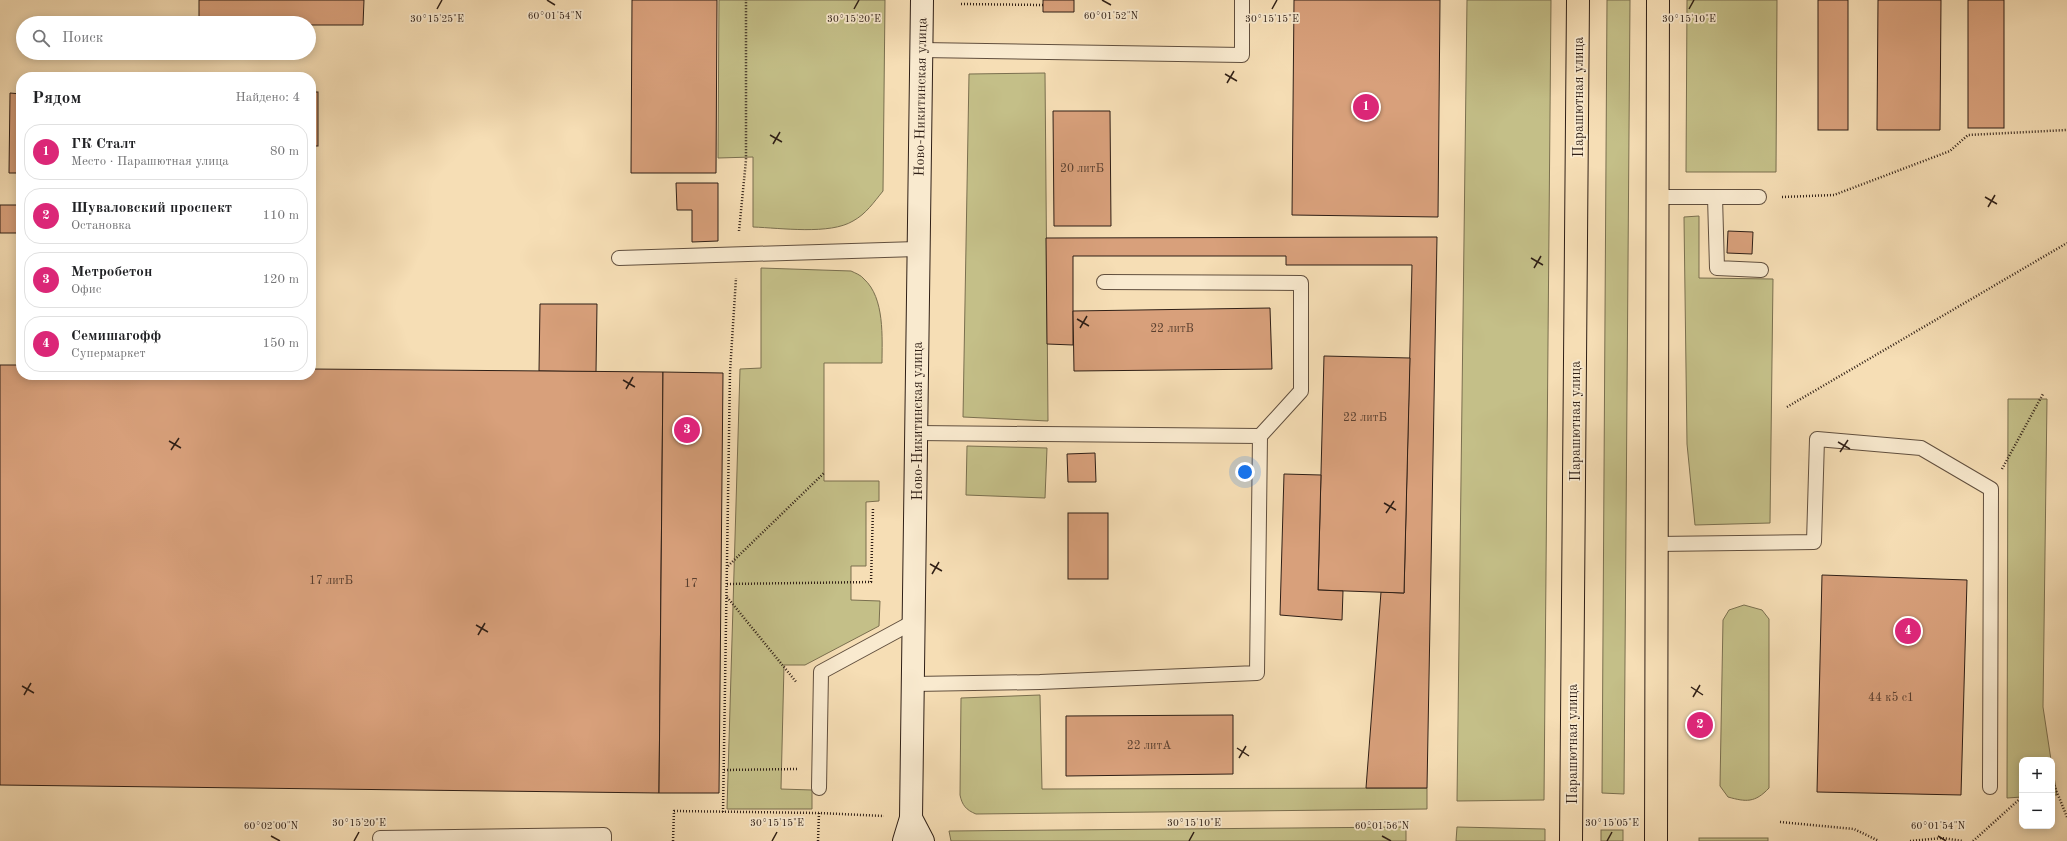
<!DOCTYPE html>
<html lang="ru">
<head>
<meta charset="utf-8">
<style>
  :root { --surface:#fff; --page:#f6f6f6; --text:#202124; --muted:#757577; --line:#e0e0e0; --accent:#db2777 }
  body { margin:0; font-family:"Old Standard TT",serif; background:var(--page); color:var(--text) }
  .controls { position:absolute; right:12px; bottom:12px; display:grid; overflow:hidden; border-radius:8px; box-shadow:0 2px 10px #0003 }
  .controls button { width:36px; height:36px; display:grid; place-items:center; padding:0; border:0; border-bottom:1px solid var(--line); background:var(--surface); color:var(--text); font:20px sans-serif }
  .you { position:absolute; left:1245px; top:472px; width:14px; height:14px; margin:-10px; border:3px solid #fff; border-radius:50%; background:#1a73e8; box-shadow:0 0 0 6px #1a73e833 }
  .badge { display:grid; place-items:center; width:26px; height:26px; border-radius:50%; background:var(--accent); color:#fff; font-size:13px; font-weight:700 }
  .pin { position:absolute; translate:-50% -50%; border:2px solid #fff; box-shadow:0 1px 4px #0006 }
  .list { margin:0; padding:0; list-style:none }
  h2 { display:flex; justify-content:space-between; align-items:center; height:52px; margin:0; padding:0 16px; font-size:17px }
  h2 small { font-size:13px; font-weight:400; color:var(--muted) }
  .list li { display:grid; grid-template-columns:26px 1fr auto; gap:12px; align-items:center; box-sizing:border-box; height:56px; margin:0 8px 8px; padding:0 8px; border:1px solid var(--line); border-radius:16px }
  .list b { display:block; font-size:15px; white-space:nowrap }
  .list p { margin:0; font-size:13px; white-space:nowrap; color:var(--muted) }
  .list em { font-size:13px; font-style:normal; color:var(--muted) }
  .icon { flex:none; width:22px; height:22px; fill:none; stroke:currentColor; stroke-width:2; stroke-linecap:round; stroke-linejoin:round }
  .map { position:relative; flex:none; width:2067px; height:841px; overflow:hidden }
  .search { position:absolute; background:var(--surface); box-shadow:0 2px 10px #0003; left:16px; top:16px; width:300px; height:44px; display:flex; align-items:center; gap:10px; box-sizing:border-box; padding:0 14px; border-radius:22px; color:var(--muted); font-size:15px }
  .panel { position:absolute; background:var(--surface); box-shadow:0 2px 10px #0003; left:16px; top:72px; width:300px; height:308px; border-radius:16px }
  .map>svg:first-child { display:block }
  .green { fill:#c4bf88; stroke:#7a6f4f }
  .building { fill:#d8a07b; stroke:#2f1f16 }
  .lines { fill:none; stroke-linecap:round; stroke-linejoin:round }
  .lane-casing { stroke:#614f3e; stroke-width:16 }
  .secondary-casing { stroke:#2f1f16; stroke-width:24 }
  .primary-casing { stroke:#2f1f16; stroke-width:24 }
  .path { stroke:#2f1f16; stroke-width:2.5; stroke-dasharray:1 2; stroke-linecap:butt }
  .lane { stroke:#f9eacf; stroke-width:14 }
  .secondary { stroke:#f9eacf; stroke-width:22 }
  .primary { stroke:#f6deb5; stroke-width:22 }
  .ticks { fill:none; stroke:#2f1f16; stroke-width:1.5 }
  .labels { text-anchor:middle; stroke-width:3.5; stroke-linejoin:round; paint-order:stroke }
  .number-label { font-size:12px; fill:#593f2f }
  .street-label { font-size:14px; fill:#2f1f16; stroke:#f9eacf }
  .ticks-label { font-size:10px; text-anchor:middle; fill:#2f1f16; stroke:#f9eacf; stroke-width:3.5; stroke-linejoin:round; paint-order:stroke }
</style>
</head>
<body>
<div class="map">
<svg width="2067" height="841" viewBox="0 0 2067 841">
  <rect width="100%" height="100%" fill="#f6deb5"/>
  <filter id="stains"><feTurbulence type="fractalNoise" baseFrequency=".005" numOctaves="4"/><feColorMatrix values="0 0 0 0 .2 0 0 0 0 .09 0 0 0 0 .02 0 0 0 .5 -.17"/></filter>
  <radialGradient id="worn" r=".72"><stop offset=".6" stop-color="#630" stop-opacity="0"/><stop offset="1" stop-color="#630" stop-opacity=".3"/></radialGradient>
  <g class="green">
    <path d="M719,0h166l-2,191c-9,11 -17,23 -30,30 -23,14 -72,7 -100,6v-70l-35,1z"/>
    <path d="M1467,0h84l-7,800 -87,1z"/>
    <path d="M1607,0h23l-6,794 -22,-1z"/>
    <path d="M1687,0h90l-1,172h-90z"/>
    <path d="M1045,73l3,348 -85,-4 6,-343z"/>
    <path d="M1699,216v62l74,1 -3,244 -75,2 -8,-81 -3,-227z"/>
    <path d="M761,268l90,3c4,2 10,4 13,8 21,19 18,59 18,84h-58v118h55v20l-13,1v64h-15v34l29,1 -1,25 -74,39h-21l-3,124 31,1v19h-85l13,-440 21,-1z"/>
    <path d="M2008,399h39l-4,308 8,53h-29v37l-15,1z"/>
    <path d="M967,446l80,2 -2,50 -79,-3z"/>
    <path d="M1744,605l18,5 7,9v169c-14,15 -23,14 -41,9l-8,-11 3,-166 6,-10z"/>
    <path d="M1040,695l2,94 385,-1v21l-451,5c-10,-4 -14,-9 -16,-19l1,-97z"/>
    <path d="M2052,764l5,31h-5z"/>
    <path d="M1406,827v14h-455l-2,-10z"/>
    <path d="M1457,827l88,2v12h-89z"/>
    <rect x="1601" y="830" width="22" height="11"/>
    <rect x="1699" y="838" width="69" height="3"/>
  </g>
  <g class="building">
    <path d="M199,0h165l-1,25h-54v-2h-110z"/>
    <path d="M632,0h85l-1,173h-85z"/>
    <path d="M1074,0v12h-31v-12z"/>
    <path d="M1294,0h146l-2,217 -146,-2z"/>
    <rect x="1818" y="0" width="30" height="130"/>
    <path d="M1878,0h63l-1,130h-63z"/>
    <rect x="1968" y="0" width="36" height="128"/>
    <rect x="311" y="92" width="7" height="54"/>
    <path d="M10,93l11,1v79h-12z"/>
    <path d="M1053,111h57l1,115h-57z"/>
    <path d="M676,183h42v58l-26,1v-32h-15z"/>
    <rect x="0" y="205" width="21" height="28"/>
    <path d="M1728,231l25,1 -1,22 -25,-1z"/>
    <path d="M1437,237l-10,551h-61l15,-196 23,1 8,-328h-126v-9h-213v89l-26,-1 -1,-106z"/>
    <path d="M540,304h57l-1,68 -57,-1z"/>
    <path d="M1270,308l2,61 -198,2 -1,-60z"/>
    <path d="M1324,356l86,2 -6,235 -86,-3z"/>
    <path d="M0,365h21v10h290v-6l352,3 -4,421 -659,-8z"/>
    <path d="M663,372l60,1 -4,420h-60z"/>
    <path d="M1095,453l1,29h-28l-1,-28z"/>
    <path d="M1284,474l37,1 -3,115 25,1 -1,29 -62,-5z"/>
    <rect x="1068" y="513" width="40" height="66"/>
    <path d="M1822,575l145,5 -6,215 -144,-3z"/>
    <path d="M1233,715v59l-167,2v-60z"/>
  </g>
  <g class="lines">
    <defs>
      <g id="lane">
        <path d="M922,50l320,5v-55"/>
        <path d="M1656,197h103"/>
        <path d="M1715,197l2,71 44,2"/>
        <path d="M619,258l298,-9"/>
        <path d="M1104,282l197,1v108l-41,45"/>
        <path d="M1656,544l158,-2 3,-103 104,9 70,41 -1,298"/>
        <path d="M914,684l126,-2 217,-9 3,-237 -343,-3"/>
        <path d="M819,788l2,-116 94,-51"/>
        <path d="M380,838l224,-3v6"/>
      </g>
      <g id="secondary">
        <path d="M911,818l12,23"/>
        <path d="M904,841l7,-23 11,-818"/>
      </g>
      <g id="primary">
        <path d="M1571,841l7,-841"/>
        <path d="M1656,841l2,-841"/>
      </g>
    </defs>
    <use href="#lane" class="lane-casing"/>
    <use href="#secondary" class="secondary-casing"/>
    <use href="#primary" class="primary-casing"/>
    <g class="path">
      <path d="M961,4l82,1"/>
      <path d="M1782,197l52,-2 116,-44 18,-16 99,-5"/>
      <path d="M739,231l7,-71v-160"/>
      <path d="M1787,407l280,-164"/>
      <path d="M2002,469l41,-75"/>
      <path d="M728,566l96,-93"/>
      <path d="M727,584l144,-2 2,-74"/>
      <path d="M727,597l70,86"/>
      <path d="M724,770l73,-1"/>
      <path d="M2052,780l15,37"/>
      <path d="M723,812l7,-440 6,-94"/>
      <path d="M1780,822l74,7 25,12"/>
      <path d="M673,841l1,-30 145,2 65,3"/>
      <path d="M818,841l1,-28"/>
      <path d="M1910,841l32,-3 21,3"/>
      <path d="M1973,841l49,-44"/>
    </g>
    <use href="#lane" class="lane"/>
    <use href="#secondary" class="secondary"/>
    <use href="#primary" class="primary"/>
  </g>
  <path class="ticks" d="M547,0l8,5M1102,0l9,5M437,9l5,-9M854,9l5,-9M1272,9l5,-9M1689,9l5,-9M1225,74l12,7M1227,83l7,-12M770,135l12,7M773,144l7,-12M1985,197l12,7M1988,207l7,-12M1531,258l12,7M1534,268l7,-12M1077,319l12,7M1080,328l7,-12M623,380l12,7M626,389l7,-12M169,441l12,7M1838,442l12,7M171,450l8,-12M1840,452l8,-12M1384,503l12,7M1386,513l8,-12M930,564l12,7M932,574l7,-12M476,625l12,7M478,635l7,-12M22,686l12,7M1691,687l12,8M24,695l7,-12M1693,697l7,-12M1237,748l12,8M1239,758l7,-12M271,836l9,5M1382,836l9,5M1938,836l8,5M354,841l5,-9M772,841l5,-9M1189,841l5,-9M1607,841l5,-9"/>
  <g class="labels">
    <g class="number-label">
      <text x="1082" y="172">20 литБ</text>
      <text x="1172" y="332">22 литВ</text>
      <text x="1365" y="421">22 литБ</text>
      <text x="331" y="584">17 литБ</text>
      <text x="691" y="587">17</text>
      <text x="1891" y="701">44 к5 с1</text>
      <text x="1149" y="749">22 литА</text>
    </g>
    <g class="street-label">
      <text transform="translate(920 97) rotate(-89)" y="5">Ново-Никитинская улица</text>
      <text transform="translate(1578 97) rotate(-90)" y="5">Парашютная улица</text>
      <text transform="translate(917 421) rotate(-90)" y="5">Ново-Никитинская улица</text>
      <text transform="translate(1575 421) rotate(-90)" y="5">Парашютная улица</text>
      <text transform="translate(1572 744) rotate(-90)" y="5">Парашютная улица</text>
    </g>
  </g>
  <g class="ticks-label">
    <text x="555" y="19">60°01'54"N</text>
    <text x="1111" y="19">60°01'52"N</text>
    <text x="437" y="22">30°15'25"E</text>
    <text x="854" y="22">30°15'20"E</text>
    <text x="1272" y="22">30°15'15"E</text>
    <text x="1689" y="22">30°15'10"E</text>
    <text x="359" y="826">30°15'20"E</text>
    <text x="777" y="826">30°15'15"E</text>
    <text x="1194" y="826">30°15'10"E</text>
    <text x="1612" y="826">30°15'05"E</text>
    <text x="271" y="829">60°02'00"N</text>
    <text x="1382" y="829">60°01'56"N</text>
    <text x="1938" y="829">60°01'54"N</text>
  </g>
  <rect width="100%" height="100%" filter="url(#stains)"/>
  <rect width="100%" height="100%" fill="url(#worn)"/>
</svg>
<div class="controls">
<button>+</button>
<button>−</button>
</div>
<div class="you"></div>
<div class="pin badge" style="left:1366px;top:107px">1</div>
<div class="pin badge" style="left:1700px;top:725px">2</div>
<div class="pin badge" style="left:687px;top:430px">3</div>
<div class="pin badge" style="left:1908px;top:631px">4</div>
<div class="search"><svg class="icon" aria-label="search" viewBox="0 0 24 24"><circle cx="10" cy="10" r="6"/><path d="M15 15l6 6"/></svg>Поиск</div>
<section class="panel">
<h2>Рядом<small>Найдено: 4</small></h2>
<ul class="list">
<li><span class="badge">1</span><div><b>ГК Сталт</b><p>Место · Парашютная улица</p></div><em>80 m</em></li>
<li><span class="badge">2</span><div><b>Шуваловский проспект</b><p>Остановка</p></div><em>110 m</em></li>
<li><span class="badge">3</span><div><b>Метробетон</b><p>Офис</p></div><em>120 m</em></li>
<li><span class="badge">4</span><div><b>Семишагофф</b><p>Супермаркет</p></div><em>150 m</em></li>
</ul>
</section>
</div>
</body>
</html>
